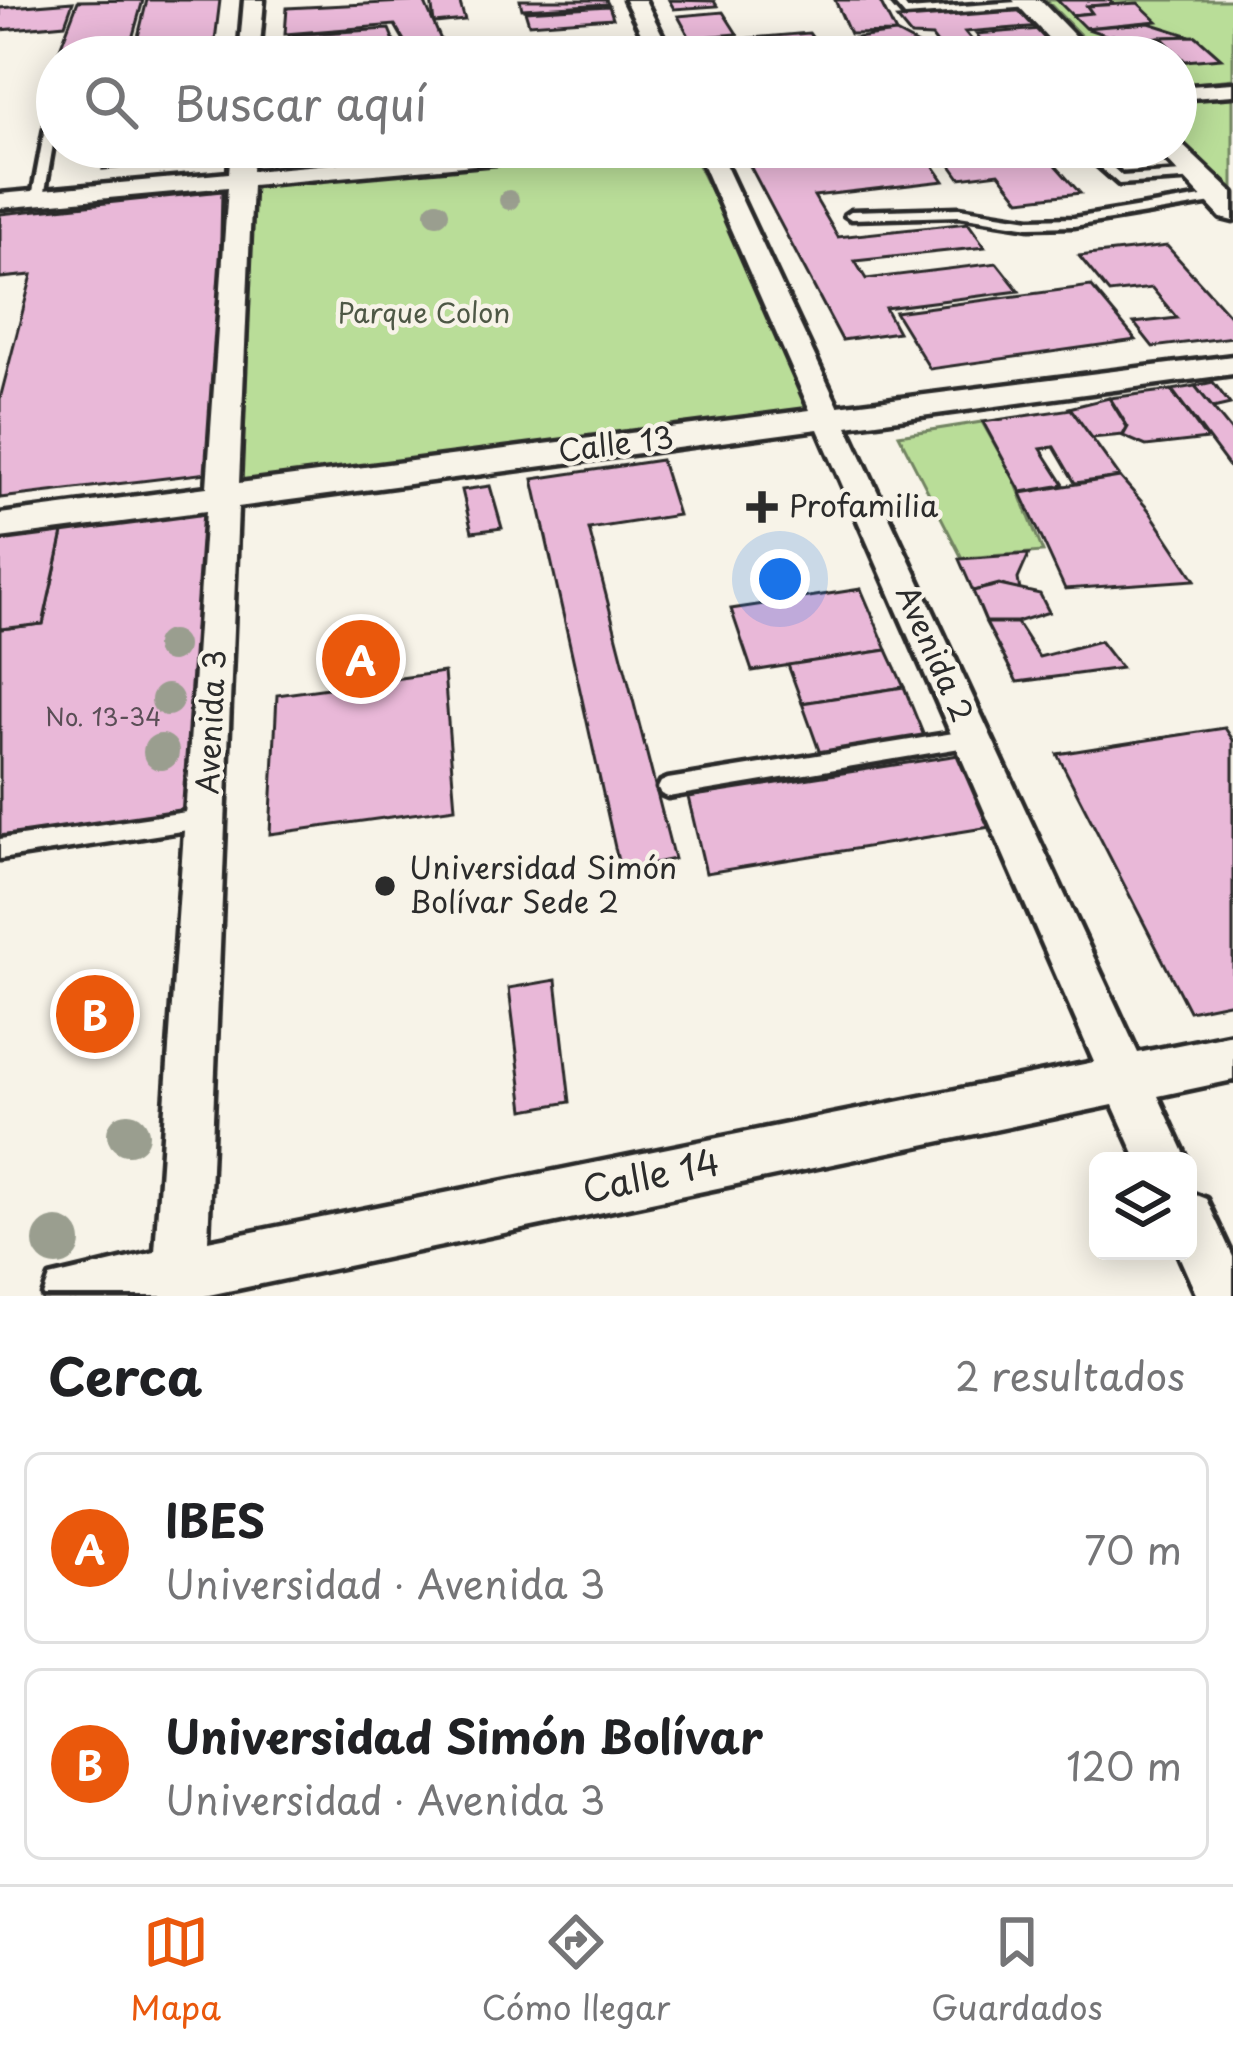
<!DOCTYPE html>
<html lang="es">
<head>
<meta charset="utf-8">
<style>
  :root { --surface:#fff; --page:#f6f6f6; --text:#202124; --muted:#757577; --line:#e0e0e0; --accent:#ea580c }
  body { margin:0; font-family:"Playpen Sans",sans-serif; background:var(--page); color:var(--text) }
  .controls { position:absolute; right:36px; bottom:36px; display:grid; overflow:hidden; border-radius:18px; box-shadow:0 6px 30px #0003 }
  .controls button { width:108px; height:108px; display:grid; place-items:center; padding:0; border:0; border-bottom:3px solid var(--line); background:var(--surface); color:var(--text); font:60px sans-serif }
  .you { position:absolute; left:780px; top:579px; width:42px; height:42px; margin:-30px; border:9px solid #fff; border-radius:50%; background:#1a73e8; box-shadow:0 0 0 18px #1a73e833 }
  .badge { display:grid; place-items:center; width:78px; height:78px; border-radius:50%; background:var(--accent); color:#fff; font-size:39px; font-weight:700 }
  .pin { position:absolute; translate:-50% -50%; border:6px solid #fff; box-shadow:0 3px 12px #0006 }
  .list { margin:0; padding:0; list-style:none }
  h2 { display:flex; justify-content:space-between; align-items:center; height:156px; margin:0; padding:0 48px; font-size:51px }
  h2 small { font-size:39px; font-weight:400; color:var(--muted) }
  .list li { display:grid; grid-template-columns:78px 1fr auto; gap:36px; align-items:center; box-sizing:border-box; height:192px; margin:0 24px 24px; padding:0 24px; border:3px solid var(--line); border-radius:18px }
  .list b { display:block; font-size:45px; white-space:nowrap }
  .list p { margin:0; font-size:39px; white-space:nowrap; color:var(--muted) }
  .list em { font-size:39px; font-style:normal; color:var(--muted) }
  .icon { flex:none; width:66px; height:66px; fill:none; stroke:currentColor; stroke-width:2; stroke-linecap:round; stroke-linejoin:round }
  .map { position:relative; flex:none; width:1233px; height:1296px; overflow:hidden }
  .search { position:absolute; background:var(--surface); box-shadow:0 6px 30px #0003; left:36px; right:36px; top:36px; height:132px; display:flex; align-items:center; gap:30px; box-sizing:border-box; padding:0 42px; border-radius:66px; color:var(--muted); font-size:45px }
  .sheet { height:588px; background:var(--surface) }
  nav { display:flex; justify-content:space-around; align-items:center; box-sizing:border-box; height:168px; border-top:3px solid var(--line); background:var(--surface); font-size:33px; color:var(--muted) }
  nav a { display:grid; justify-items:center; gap:6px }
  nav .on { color:var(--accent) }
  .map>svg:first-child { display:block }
  .green { fill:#b9dd98; stroke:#728462; stroke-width:3 }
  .building { fill:#e9b8d8; stroke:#2b2b2b; stroke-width:3 }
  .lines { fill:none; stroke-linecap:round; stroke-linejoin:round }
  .lane-casing { stroke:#2b2b2b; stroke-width:9 }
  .street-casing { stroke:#2b2b2b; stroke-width:9 }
  .secondary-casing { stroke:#2b2b2b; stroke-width:9 }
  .lane { fill:#f7f3e8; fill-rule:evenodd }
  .street { fill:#f7f3e8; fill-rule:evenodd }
  .secondary { fill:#f7f3e8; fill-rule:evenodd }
  .tree { fill:#9a9e8f }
  .poi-dot { fill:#2b2b2b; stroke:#f7f3e8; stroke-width:4.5 }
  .labels { text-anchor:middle; stroke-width:9; stroke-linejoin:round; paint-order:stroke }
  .number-label { font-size:24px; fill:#5a4e56 }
  .far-park-label { font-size:27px; fill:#4e5846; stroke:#f7f3e8 }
  .street-label { font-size:30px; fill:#2b2b2b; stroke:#f7f3e8 }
  .poi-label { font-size:30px; fill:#2b2b2b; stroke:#f7f3e8; text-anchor:start }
  .near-street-label { font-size:36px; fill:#2b2b2b; stroke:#f7f3e8 }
</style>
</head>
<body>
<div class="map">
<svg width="1233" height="1296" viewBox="0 0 1233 1296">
  <rect width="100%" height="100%" fill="#f7f3e8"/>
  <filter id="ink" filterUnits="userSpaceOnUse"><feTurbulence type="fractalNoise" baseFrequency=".00833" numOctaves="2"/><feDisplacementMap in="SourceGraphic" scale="24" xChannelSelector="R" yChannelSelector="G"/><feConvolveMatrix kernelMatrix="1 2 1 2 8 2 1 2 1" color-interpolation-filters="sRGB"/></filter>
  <g filter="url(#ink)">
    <g class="green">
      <path d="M1046,0h187v79l-57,6v-28h-74z"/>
      <path d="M1233,89v103l-2,1 -55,-54v-44z"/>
      <path d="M626,147h63l132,267 -581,71 11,-304z"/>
      <path d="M982,422l32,57 29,73 -81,6 -63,-123z"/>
    </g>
    <g class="building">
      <path d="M143,0l-16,57h-70v29l-12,1 33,-86z"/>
      <path d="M147,0h73l-7,57h-80z"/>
      <path d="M431,0h28l6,20 -31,3z"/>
      <path d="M520,0h86l2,4 -86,5z"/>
      <path d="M669,0l45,1 3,5 -43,3z"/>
      <path d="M835,0h44l17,33 -46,1z"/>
      <path d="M1057,0h52l5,4 -27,2 5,7 -20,2z"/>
      <path d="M424,1l17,39 -35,4 -11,-19 -110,9 2,-26z"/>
      <path d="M73,2l-8,22 -65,6v-22z"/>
      <path d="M1138,3l19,18 -72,7 -13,-13 20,-2 -5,-7z"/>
      <path d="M609,6l4,12 -84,6 -4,-13z"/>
      <path d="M1025,9l17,17 -77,6 19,23 -37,2 -15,-20 -21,-1 -14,-17z"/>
      <path d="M723,12l14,22 -47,4 -12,-22z"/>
      <path d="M1149,23l41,13 -70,4 -35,-12z"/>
      <path d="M389,29l7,17 -107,3v-14z"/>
      <path d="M1041,29l12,12 -66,6 -11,-13z"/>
      <path d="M809,33l13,18 -121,6 -8,-14z"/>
      <path d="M896,33l32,17 -27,7h-76l-9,-14z"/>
      <path d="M1113,35l7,5 41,-3 24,24 -67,-4 -20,-20z"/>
      <path d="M1196,36l25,22 -36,3 -24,-24z"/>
      <path d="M1053,41l13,15 -28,1 -11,-14z"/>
      <path d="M625,44l6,11 -42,2 -5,-9z"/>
      <path d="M403,47l7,10h-126v-4z"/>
      <path d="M106,147h42l-1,18 -44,4z"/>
      <path d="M148,147h55l-1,13 -55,5z"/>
      <path d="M282,147h60l1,9 -63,6z"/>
      <path d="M740,147h62l12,20 112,-12 18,26 -130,15 24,41 130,-14 17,24 -130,14 11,18 131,-16 22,28 -134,17 13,24 -56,8z"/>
      <path d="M938,147h101l41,46 -60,7 -21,-27 -39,5z"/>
      <path d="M222,191l-6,281 -216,26v-99l32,-124 -32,3v-64z"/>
      <path d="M1167,246l66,73v18l-80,10 -19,-24 43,-5 -25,-30 -43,5 -30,-37z"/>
      <path d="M1091,286l45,54 -206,29 -35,-57z"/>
      <path d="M1213,382l17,22 -17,4 -18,-22z"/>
      <path d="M1195,386l38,47v39l-61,-82z"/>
      <path d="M1171,390l36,49 -61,7 -23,-10 5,-9 -18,-29z"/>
      <path d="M1109,398l18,29 -4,8 -31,3 -23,-30z"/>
      <path d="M1071,409l49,68 -45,6 -21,-36 -13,2 23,36 -43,7 -38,-70z"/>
      <path d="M661,460l17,55 -89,14 85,330 -54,11 -87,-391z"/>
      <path d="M1120,477l28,32 47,71 -130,9 -44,-96z"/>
      <path d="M490,486l12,42 -30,4 -10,-42z"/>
      <path d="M216,510l-13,297 -203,34v-212l43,-5 21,-96z"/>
      <path d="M58,528l-20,92 -38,5v-90z"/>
      <path d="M64,528l-21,96 -43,5v-94z"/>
      <path d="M1029,554l-11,25 2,12 -21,-7 -26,7 -14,-32z"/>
      <path d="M999,585l41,9 9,18 -32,10h-31l-13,-31z"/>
      <path d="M861,589l26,61 -135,21 -21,-62z"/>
      <path d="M986,623h31l22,34 61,-16 21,27 -104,14z"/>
      <path d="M887,650l17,37 -102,16 -14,-38z"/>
      <path d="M444,672l11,136 -185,26 7,-139z"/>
      <path d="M904,687l22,54 -105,15 -19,-53z"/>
      <path d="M1225,728l8,12v262l-44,9 -132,-257z"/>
      <path d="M959,755l31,72 -284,46 -18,-76z"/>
      <path d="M556,980l14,122 -46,8 -15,-122z"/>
    </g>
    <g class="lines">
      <defs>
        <g id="lane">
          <path d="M891,0h10l7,10 122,-9 5,3 -5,3 -125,9z"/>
          <path d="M54,104h3v17l-13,76 -6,4 -6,-4 17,-90z"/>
          <path d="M1077,147h13l32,29 76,-5 6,4 -6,4 -79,5z"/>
          <path d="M1220,194l6,4 -2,3 -150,25 -44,1 -71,-11 -108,3 -6,-4 6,-4 108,-3 71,11 44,-1z"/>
          <path d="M972,730l7,2 3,6 -3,6 -7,2 -304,51 -7,-3 -3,-6 3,-6 7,-3z"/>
          <path d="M207,809l7,2 3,7 -3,7 -7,2 -207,32v-20z"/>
        </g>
        <g id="street">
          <path d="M244,0h20l-5,57h-20z"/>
          <path d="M625,0h20l28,57h-20z"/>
          <path d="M1233,83v12l-57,4v-12z"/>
          <path d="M231,147h22l-1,24 266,-24h87l-11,7 -342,31 -13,298 571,-73 -115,-263h22l121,259 395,-50v18l-386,52 291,627 95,-19v46l-75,16 30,65h-50l-25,-56 -909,191h-161l7,-19 105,-25 51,-741 -206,27v-24l207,-27 21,-300 -228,21v-14l229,-21zM818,429l276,633 -886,179 30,-734z"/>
          <path d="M1188,1192l18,7 27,58v39h-36l-20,-45h11z"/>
        </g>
        <g id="secondary">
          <path d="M1013,0h27l55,57h-29z"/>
          <path d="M1176,139l57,54v28l-12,-3 -66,-71h21z"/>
        </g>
      </defs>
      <use href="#lane" class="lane-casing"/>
      <use href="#street" class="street-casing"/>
      <use href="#secondary" class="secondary-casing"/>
      <use href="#lane" class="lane"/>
      <use href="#street" class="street"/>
      <use href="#secondary" class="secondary"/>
    </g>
    <g class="tree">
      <circle cx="509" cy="200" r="10"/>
      <circle cx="437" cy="213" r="12"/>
      <circle cx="171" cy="646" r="16"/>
      <circle cx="167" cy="700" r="16"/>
      <circle cx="161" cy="752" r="18"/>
      <circle cx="128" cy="1134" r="21"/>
      <circle cx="57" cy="1242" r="24"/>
    </g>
  </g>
  <g class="poi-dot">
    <path d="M756 489h12v12h12v12h-12v12h-12v-12h-12v-12h12z"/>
    <circle cx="385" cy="886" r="12"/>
  </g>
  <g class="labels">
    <g class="number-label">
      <text x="103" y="726">No. 13-34</text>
    </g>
    <g class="far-park-label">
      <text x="424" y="323">Parque Colon</text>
    </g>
    <g class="street-label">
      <text transform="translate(616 445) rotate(-7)" y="10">Calle 13</text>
      <text transform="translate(934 654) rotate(66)" y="10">Avenida 2</text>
      <text transform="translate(212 722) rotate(-87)" y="10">Avenida 3</text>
    </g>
    <g class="poi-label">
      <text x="789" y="517">Profamilia</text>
      <text x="409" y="879">Universidad Simón<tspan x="409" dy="34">Bolívar Sede 2</tspan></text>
    </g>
    <g class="near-street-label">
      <text transform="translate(651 1176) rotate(-12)" y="13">Calle 14</text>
    </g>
  </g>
</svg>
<div class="controls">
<button><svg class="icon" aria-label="layers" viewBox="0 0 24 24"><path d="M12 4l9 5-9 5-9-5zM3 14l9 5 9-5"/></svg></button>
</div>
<div class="you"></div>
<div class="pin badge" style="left:361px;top:659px">A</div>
<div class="pin badge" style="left:95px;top:1014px">B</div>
<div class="search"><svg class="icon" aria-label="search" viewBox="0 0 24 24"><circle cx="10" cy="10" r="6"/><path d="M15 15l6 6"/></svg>Buscar aquí</div>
</div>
<section class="sheet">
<h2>Cerca<small>2 resultados</small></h2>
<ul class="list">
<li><span class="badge">A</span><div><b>IBES</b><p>Universidad · Avenida 3</p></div><em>70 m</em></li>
<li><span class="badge">B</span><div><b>Universidad Simón Bolívar</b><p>Universidad · Avenida 3</p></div><em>120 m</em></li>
</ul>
</section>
<nav>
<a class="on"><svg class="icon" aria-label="map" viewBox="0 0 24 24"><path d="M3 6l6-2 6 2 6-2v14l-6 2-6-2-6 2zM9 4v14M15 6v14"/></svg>Mapa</a>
<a><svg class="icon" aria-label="directions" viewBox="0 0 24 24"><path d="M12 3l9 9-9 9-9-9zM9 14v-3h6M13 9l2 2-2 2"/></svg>Cómo llegar</a>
<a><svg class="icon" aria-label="saved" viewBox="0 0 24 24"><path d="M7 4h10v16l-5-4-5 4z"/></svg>Guardados</a>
</nav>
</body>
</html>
